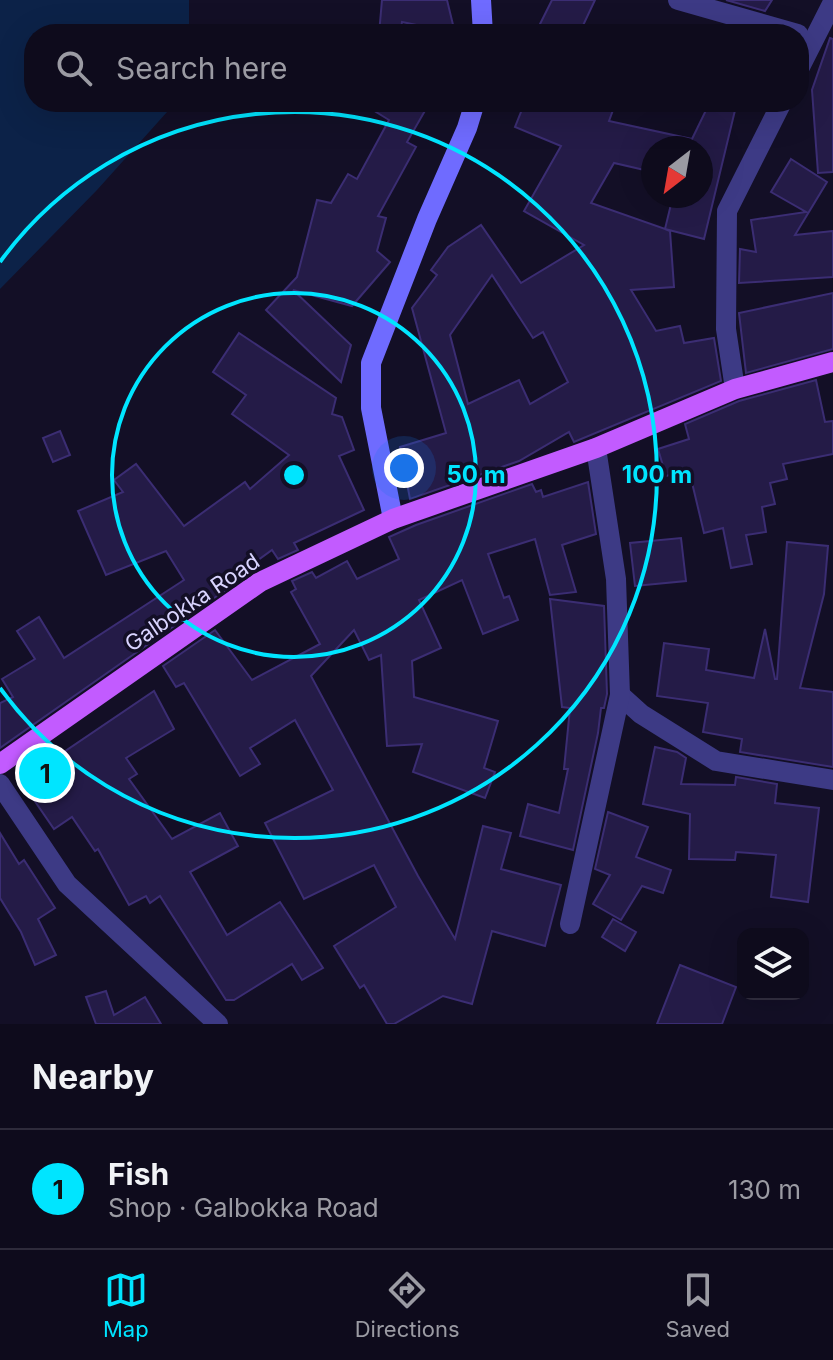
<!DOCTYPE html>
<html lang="en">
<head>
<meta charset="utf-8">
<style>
  :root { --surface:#0e0b1c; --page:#171425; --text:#f1f3f6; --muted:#9b9ba3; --line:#2e2b3b; --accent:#00e5ff }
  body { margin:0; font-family:Inter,sans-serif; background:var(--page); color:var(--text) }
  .controls { position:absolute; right:24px; bottom:24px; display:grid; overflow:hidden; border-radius:16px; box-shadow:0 8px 32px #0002 }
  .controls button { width:72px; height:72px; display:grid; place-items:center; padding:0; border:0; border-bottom:2px solid var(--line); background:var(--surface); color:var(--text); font:40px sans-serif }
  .compass { position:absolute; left:641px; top:136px; width:72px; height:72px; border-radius:50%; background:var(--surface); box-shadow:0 8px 32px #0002; rotate:211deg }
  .you { position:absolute; left:404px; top:468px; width:28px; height:28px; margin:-20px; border:6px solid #fff; border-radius:50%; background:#1a73e8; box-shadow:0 0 0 12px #1a73e833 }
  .badge { display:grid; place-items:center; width:52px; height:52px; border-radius:50%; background:var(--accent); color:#111; font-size:26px; font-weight:700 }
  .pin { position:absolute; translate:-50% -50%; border:4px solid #fff; box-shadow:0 2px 8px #0006 }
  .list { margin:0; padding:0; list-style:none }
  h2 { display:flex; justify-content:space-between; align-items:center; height:104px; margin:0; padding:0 32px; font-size:34px }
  h2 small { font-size:26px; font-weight:400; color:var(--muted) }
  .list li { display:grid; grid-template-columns:52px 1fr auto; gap:24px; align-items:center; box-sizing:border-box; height:120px; padding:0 32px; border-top:2px solid var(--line) }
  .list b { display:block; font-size:30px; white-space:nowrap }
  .list p { margin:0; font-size:26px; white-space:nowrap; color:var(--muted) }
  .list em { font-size:26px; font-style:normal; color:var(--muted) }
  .icon { flex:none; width:44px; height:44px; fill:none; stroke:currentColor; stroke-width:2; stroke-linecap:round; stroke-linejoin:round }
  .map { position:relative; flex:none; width:833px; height:1024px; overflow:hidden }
  .search { position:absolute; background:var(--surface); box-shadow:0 8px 32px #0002; left:24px; right:24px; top:24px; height:88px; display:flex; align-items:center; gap:20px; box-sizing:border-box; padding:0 28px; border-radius:32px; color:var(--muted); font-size:30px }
  .sheet { height:224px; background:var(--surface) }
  nav { display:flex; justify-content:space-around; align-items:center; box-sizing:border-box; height:112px; border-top:2px solid var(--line); background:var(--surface); font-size:22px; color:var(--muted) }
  nav a { display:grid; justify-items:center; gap:4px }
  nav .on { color:var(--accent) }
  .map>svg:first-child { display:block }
  .water { fill:#0c2248 }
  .building { fill:#241b47; stroke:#3b2d73; stroke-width:2; fill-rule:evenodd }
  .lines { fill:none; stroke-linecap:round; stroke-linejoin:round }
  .street { stroke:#3d3a85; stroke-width:20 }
  .secondary { stroke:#6f6bff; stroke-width:20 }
  .primary { stroke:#c25bff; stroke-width:20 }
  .ring { fill:none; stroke:#00e5ff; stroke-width:4 }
  .labels { text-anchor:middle; stroke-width:7; stroke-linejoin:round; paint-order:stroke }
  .street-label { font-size:22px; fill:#d9d4ff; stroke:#130f26 }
  .centre { fill:#00e5ff; stroke:#130f26; stroke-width:4 }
  .ring-label { font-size:24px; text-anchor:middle; font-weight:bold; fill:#00e5ff; stroke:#130f26; stroke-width:7; stroke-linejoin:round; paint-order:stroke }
</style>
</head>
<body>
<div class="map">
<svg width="833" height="1024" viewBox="0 0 833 1024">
  <rect width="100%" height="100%" fill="#130f26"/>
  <path class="water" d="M0,0h189v34h-155v68h142l-79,88 -97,99z"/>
  <g class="building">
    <path d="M382,0h65l8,33 -53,-11 -2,12h-21z"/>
    <path d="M552,0h43l-16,34h-22l-18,-8z"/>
    <path d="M726,0h46l-7,11z"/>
    <path d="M830,38l3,1v133l-15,1 -6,-83z"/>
    <path d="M360,102h70l-23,40 9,5 -38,69 8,2 -9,33 13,11 -38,44 -59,-16 58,55 -10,37 -75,-72 31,-33 20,-77 14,3 17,-29 9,5 32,-59z"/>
    <path d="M525,102h91l-7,19 83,18 18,-37h27l-33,137 -39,-10 5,2 4,56 -43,3 25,41 24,-5 4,17 30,-5 7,43 -147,61 -5,-10 -50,29 -109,38 -10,-52 46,-14 -34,-125 25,-33 -6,-5 17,-23 33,-22 40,58 63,-38 -60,-34 37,-65 -46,-19zM653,148h48v48h-28l-8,33 -74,-26 23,-40 39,9zM492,275l41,63 10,-6 25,50 -38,22 -11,-24 -51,24 -18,-69z"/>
    <path d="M791,159l36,23 -32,53 38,-4v46l-94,6 1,-34 16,3 -5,-32 55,-8 -35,-20z"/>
    <path d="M833,293v56l-87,24 -7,-60z"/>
    <path d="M239,333l97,65 -4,16 10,3 12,33 -15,6 25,54 -70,33 4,7 -20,9 -6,-9 -47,34 2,5 -227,159v-45l13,-6 -11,-18 33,-20 -18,-28 22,-14 25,41 120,-78 -18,-29 -60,24 -28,-64 45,-19 -9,-12 22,-16 48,62 61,-44 5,7 39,-34 -57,-41 14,-19 -33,-23z"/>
    <path d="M816,380l9,42 8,-1v33l-50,10 4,15 -17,4 5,21 -13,3 4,25 -20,3 6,29 -21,4 -8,-40 -19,5 -15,-63 -23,6 -8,-27 31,-10 -4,-15 54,-23z"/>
    <path d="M60,431l10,24 -17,7 -10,-24z"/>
    <path d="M588,482l8,52 -34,11 14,47 -26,3 -15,-56 -47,15 16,44 5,-2 9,24 -35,14 -21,-54 -43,20 22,48 -29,13 2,36 84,24 -14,47 11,4 -10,26 -72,-26 9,-28 -35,2 -6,-91 -12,5 -15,-30 -43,46 107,200 37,63 28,-113 28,7 -10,36 60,16 -16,61 -53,-15 -20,73 -29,-8 -49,28h-7l-23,-39 -4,3 -26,-42 62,-39 -22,-42 -70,34 -39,-76 68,-33 -38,-70 -45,28 10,16 -20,12 -56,-93 -8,4 -13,-21 52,-36 37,50 68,-36 -29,-52 5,-3 -4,-8 20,-9 4,6 31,-17 10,18 42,-20 -10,-22 27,-12 116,-41 4,8 5,-2 2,7z"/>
    <path d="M681,538l5,43 -51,5 -5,-43z"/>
    <path d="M787,542l41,4 -4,48 -24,94 33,4v75l-93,-15 2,-13 -39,-7 5,-29 -51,-7 7,-53 45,6 -3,21 48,8 11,-49 10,50h2z"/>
    <path d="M550,599l54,7 3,88 -3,14h-3l-3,25 -25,117 -53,-14 8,-32 31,9 9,-44h-4l6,-61 -8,-1z"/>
    <path d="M154,691l20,38 -48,29 11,16 -8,5 43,60 48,-26 18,33 -48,26 37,63 53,-33 43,66 -21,12 -10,-16 -58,36h-8l-66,-104 -10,7 -4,-7 -17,9 -31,-56 -3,2 -23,-34 -18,12 -33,-48z"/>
    <path d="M655,747l22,5 9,6 -5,26 54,1 1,-8 41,7 -2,19 44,5 -11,94 -37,-5 5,-42 -40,-3 -1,8 -46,-1 1,-45 -47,-10z"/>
    <path d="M608,812l40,15 -12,30 35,13 -8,23 -21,-7 -21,34 -28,-16 17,-29 -15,-6z"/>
    <path d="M0,833l19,31 5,-4 31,48 -17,11 18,36 -21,10 -14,-33 -21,-34z"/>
    <path d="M613,919l23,13 -11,19 -23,-14z"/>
    <path d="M680,965l56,22 -14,37h-65z"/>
    <path d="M106,991l8,24 31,-18 16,27h-65l-10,-27z"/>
  </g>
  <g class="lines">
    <g class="street">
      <path d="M678,0l120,34"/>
      <path d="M799,69l34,-67"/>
      <path d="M735,389l-9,-60 1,-118 55,-109"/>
      <path d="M620,695l21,19 75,47 117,19"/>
      <path d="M0,784l67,100 151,140"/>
      <path d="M570,924l50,-229 -4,-116 -20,-131"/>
    </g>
    <g class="secondary">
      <path d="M481,0l2,34"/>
      <path d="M393,519l-22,-111v-45l56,-144 40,-91 8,-26"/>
    </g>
    <path class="primary" d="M0,764l260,-182 133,-63 203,-71 139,-59 98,-27"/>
  </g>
  <g class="ring">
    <circle cx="294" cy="475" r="182"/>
    <path d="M0 262A363 363 0 1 1 0 688"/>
  </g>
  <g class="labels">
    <g class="street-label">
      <text transform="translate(192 602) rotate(-34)" y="8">Galbokka Road</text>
    </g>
  </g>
  <circle cx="294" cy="475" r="12" class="centre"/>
  <g class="ring-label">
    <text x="476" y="483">50 m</text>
    <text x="657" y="483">100 m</text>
  </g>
</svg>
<div class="controls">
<button><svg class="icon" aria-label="layers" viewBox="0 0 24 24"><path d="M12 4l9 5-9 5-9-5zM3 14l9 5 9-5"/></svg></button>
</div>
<svg class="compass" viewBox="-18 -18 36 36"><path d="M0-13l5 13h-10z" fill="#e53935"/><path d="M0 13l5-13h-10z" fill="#9b9ba3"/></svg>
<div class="you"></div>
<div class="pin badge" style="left:45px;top:773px">1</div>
<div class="search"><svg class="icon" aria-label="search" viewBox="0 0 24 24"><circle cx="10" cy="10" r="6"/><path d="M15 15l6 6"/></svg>Search here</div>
</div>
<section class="sheet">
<h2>Nearby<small></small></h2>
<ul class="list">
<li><span class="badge">1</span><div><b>Fish</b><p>Shop · Galbokka Road</p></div><em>130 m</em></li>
</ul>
</section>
<nav>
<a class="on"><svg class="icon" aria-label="map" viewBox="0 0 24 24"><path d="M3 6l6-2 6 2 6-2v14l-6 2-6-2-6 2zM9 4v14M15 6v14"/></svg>Map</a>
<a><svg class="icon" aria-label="directions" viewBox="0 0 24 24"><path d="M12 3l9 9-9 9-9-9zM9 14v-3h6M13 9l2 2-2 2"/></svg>Directions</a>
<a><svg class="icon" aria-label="saved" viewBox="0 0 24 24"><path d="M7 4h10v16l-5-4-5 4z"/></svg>Saved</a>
</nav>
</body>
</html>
